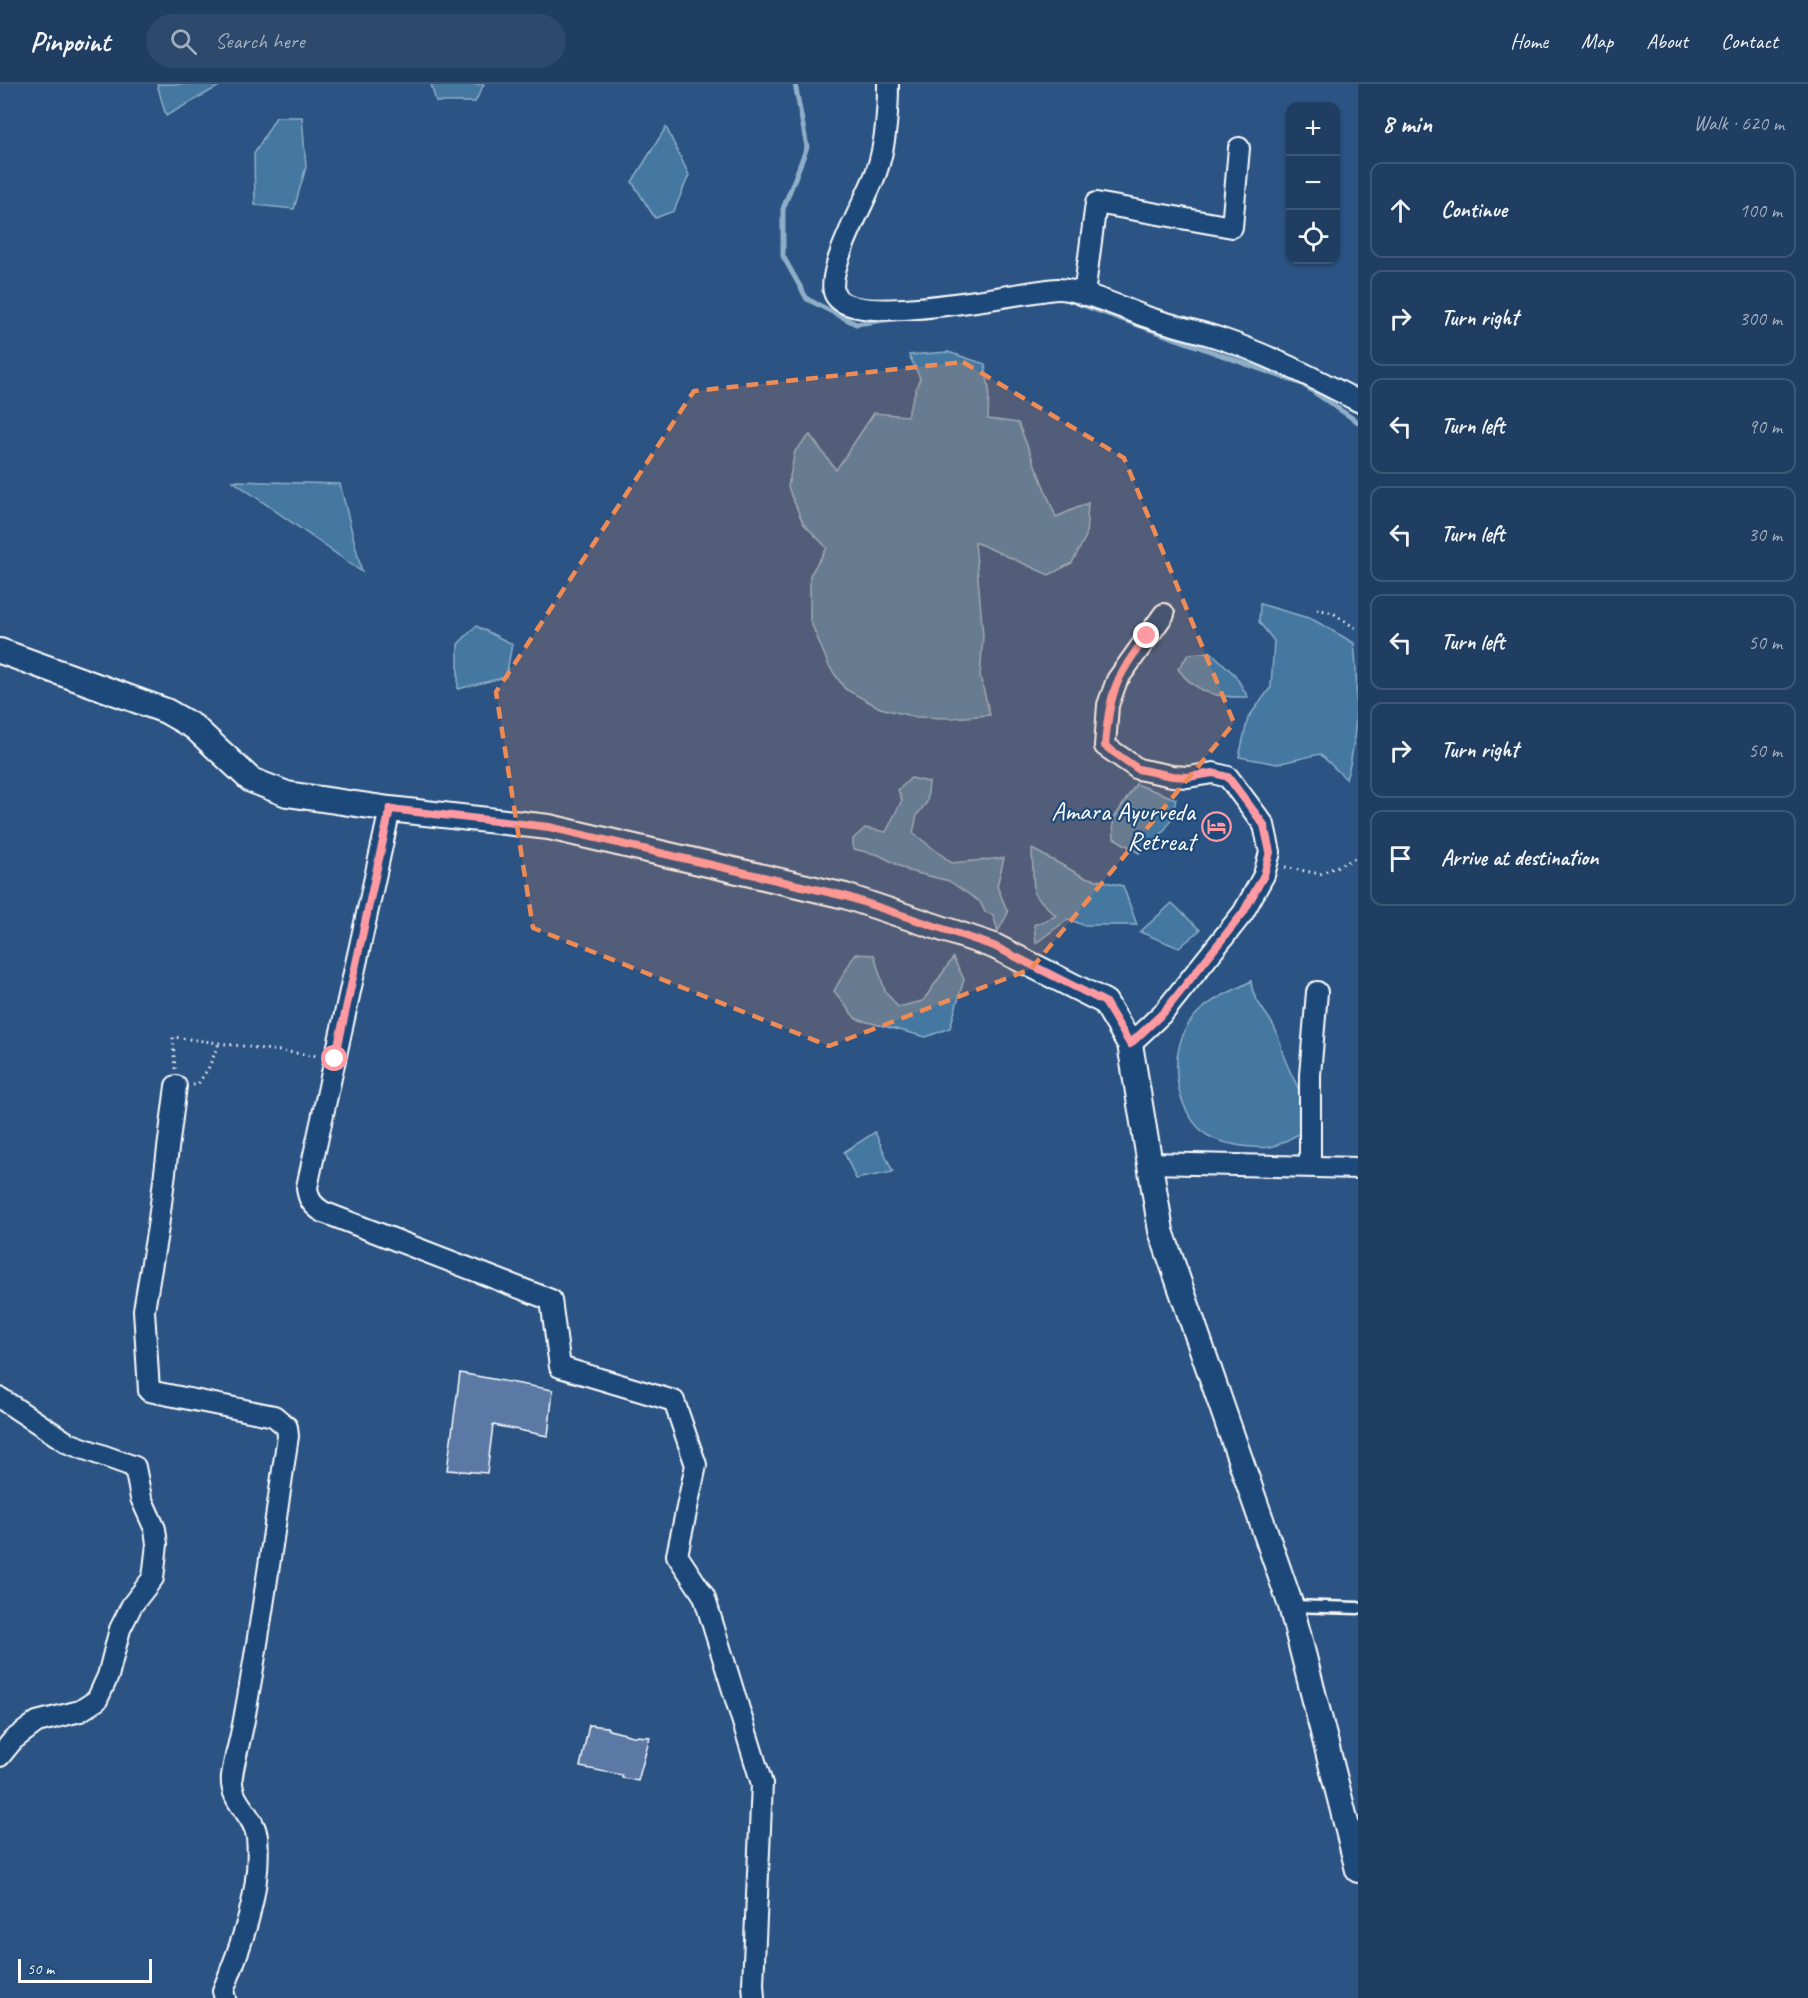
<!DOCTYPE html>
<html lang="en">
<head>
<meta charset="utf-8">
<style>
  :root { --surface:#203e62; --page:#2d496b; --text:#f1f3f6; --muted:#a2aebe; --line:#3d5777 }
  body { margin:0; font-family:Caveat,sans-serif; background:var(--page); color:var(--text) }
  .controls { position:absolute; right:18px; top:18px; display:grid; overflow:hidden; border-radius:12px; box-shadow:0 2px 4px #0004 }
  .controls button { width:54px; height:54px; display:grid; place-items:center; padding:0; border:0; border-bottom:2px solid var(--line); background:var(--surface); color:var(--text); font:30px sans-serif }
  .scale { position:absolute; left:18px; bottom:15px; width:134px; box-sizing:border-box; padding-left:6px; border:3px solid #fff; border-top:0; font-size:16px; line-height:21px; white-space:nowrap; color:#fff; -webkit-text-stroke:4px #1f4a7a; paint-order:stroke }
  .stop { position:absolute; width:18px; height:18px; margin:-14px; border:4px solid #ff9aa2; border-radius:50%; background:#fff }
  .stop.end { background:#ff9aa2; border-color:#fff; box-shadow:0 2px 6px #0008 }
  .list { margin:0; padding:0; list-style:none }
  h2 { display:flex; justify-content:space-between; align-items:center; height:78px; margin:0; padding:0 24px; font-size:26px }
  h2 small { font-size:20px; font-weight:400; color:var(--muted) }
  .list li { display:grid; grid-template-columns:39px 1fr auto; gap:18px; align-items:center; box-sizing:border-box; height:96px; margin:0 12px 12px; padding:0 12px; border:2px solid var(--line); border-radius:12px }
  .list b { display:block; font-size:22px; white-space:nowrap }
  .list em { font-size:20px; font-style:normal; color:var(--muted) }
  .icon { flex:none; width:33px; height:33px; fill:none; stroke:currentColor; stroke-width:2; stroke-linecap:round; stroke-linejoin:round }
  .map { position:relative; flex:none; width:1358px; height:1914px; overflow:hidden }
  header { display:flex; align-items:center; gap:36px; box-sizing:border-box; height:84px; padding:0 30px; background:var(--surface); border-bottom:2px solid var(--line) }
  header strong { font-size:28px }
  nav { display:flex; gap:33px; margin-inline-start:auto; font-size:21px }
  .search { width:420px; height:54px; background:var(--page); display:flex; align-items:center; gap:15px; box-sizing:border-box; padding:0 21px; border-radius:33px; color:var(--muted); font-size:22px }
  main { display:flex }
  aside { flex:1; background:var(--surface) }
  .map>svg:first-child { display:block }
  .water { fill:#4478a1; stroke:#8faec7; stroke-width:1.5 }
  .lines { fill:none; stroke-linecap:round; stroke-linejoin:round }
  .stream { stroke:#8faec7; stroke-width:5 }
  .building { fill:#5c79a6; stroke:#fff; stroke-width:1.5 }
  .service-casing { stroke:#fff; stroke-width:15 }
  .minor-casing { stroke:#fff; stroke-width:24 }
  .tertiary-casing { stroke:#fff; stroke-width:28 }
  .path { stroke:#fff; stroke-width:3; stroke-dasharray:1.5 4.5; stroke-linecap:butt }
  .service { stroke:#1f4a7a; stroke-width:10 }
  .minor { stroke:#1f4a7a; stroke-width:20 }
  .tertiary { stroke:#1f4a7a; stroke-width:24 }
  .route { stroke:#ff9aa2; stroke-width:8 }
  .marked { fill:#ef8b55; fill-opacity:0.2; stroke:#ef8b55; stroke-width:4.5; stroke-dasharray:12 8; stroke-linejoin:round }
  .labels { text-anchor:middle; stroke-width:4.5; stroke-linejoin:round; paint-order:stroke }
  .poi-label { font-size:26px; fill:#fff; stroke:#1f4a7a; text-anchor:end }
</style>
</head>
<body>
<header>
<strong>Pinpoint</strong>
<div class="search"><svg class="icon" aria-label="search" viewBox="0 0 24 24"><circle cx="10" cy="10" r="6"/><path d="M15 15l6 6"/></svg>Search here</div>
<nav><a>Home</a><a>Map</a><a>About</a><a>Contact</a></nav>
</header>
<main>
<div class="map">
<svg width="1358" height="1914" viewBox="0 0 1358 1914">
  <rect width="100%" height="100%" fill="#2b5383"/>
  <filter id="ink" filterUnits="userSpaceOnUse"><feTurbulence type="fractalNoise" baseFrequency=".0167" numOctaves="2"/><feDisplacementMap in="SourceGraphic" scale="12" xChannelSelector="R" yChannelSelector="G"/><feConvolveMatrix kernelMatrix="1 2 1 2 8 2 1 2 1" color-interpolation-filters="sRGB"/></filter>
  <g filter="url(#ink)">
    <g class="water">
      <path d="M157,0h66l-57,32z"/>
      <path d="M431,0h53l-9,18h-39z"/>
      <path d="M276,33h26l4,50 -12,42 -39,-4 -1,-51z"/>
      <path d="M666,43l23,48 -15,36 -19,7 -23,-36z"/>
      <path d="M948,268l37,12 4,25 -1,30 30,4 38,94 32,-14 -2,33 -14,27 -23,12 -74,-33 8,94 -3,40 10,39 -39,3 -36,-1 -35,-9 -35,-19 -16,-23 -19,-46v-45l17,-27 -24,-25 -15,-36 7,-36 15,-16 26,35 38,-57 33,3 13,-38 -11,-23z"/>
      <path d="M233,397l107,3 22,88z"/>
      <path d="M1260,520l52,15 42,24c4,36 4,101 -8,136l-26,-25 -43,10 -38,-7 9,-39 23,-31 3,-46 -15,-19z"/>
      <path d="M476,542l36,18 -6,33 -48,12v-45z"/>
      <path d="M1211,568l24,23 13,22c-29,1 -52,-3 -70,-28l11,-15z"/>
      <path d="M911,694l18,4 -2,20 -10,13 -4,18 39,30 52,-5 -7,28 11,27 -10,18 -5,-16 -8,-3 -5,-10 -31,-21 -40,-10 -30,-16 -26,-6v-10l12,-11 21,4 16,-32 -4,-10z"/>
      <path d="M1136,700l40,15c-4,29 -15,37 -37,54l-25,-15 -1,-18z"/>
      <path d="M1032,765l52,28 39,9 14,39h-54l-15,-6 -32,24 -2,-18 22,-9 -22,-22z"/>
      <path d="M1172,819l28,27 -21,18 -39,-16z"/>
      <path d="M855,870l19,1 11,36 13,16 25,-6 30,-43 11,21 -14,49 -24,9 -70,-18 -22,-28z"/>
      <path d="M1251,897c2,22 17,31 25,50 5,9 5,21 10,31 14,34 22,31 13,72 -9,4 -20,12 -29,13 -17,2 -54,-3 -67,-15 -30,-26 -36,-82 -10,-114 14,-18 39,-26 58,-37z"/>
      <path d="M875,1048l18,40 -37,7 -12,-27z"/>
    </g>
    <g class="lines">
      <g class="stream">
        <path d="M795,0l12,63 -24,62v47l24,43 49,25 44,-6"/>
        <path d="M1060,213l242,87 56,38"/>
      </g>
    </g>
    <g class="building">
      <path d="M460,1289l93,17 -5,46 -55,-11 -6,48 -40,-3z"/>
      <path d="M589,1641l18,2 2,3 24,6 17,1 -12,44 -16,-3v-3l-42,-8z"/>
    </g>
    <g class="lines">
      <defs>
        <path id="service" d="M1291,1522l67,2"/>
        <g id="minor">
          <path d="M888,0c0,30 -2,61 -12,89 -10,27 -49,94 -42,119 12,40 189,-1 223,-3 20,-1 66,19 87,27 25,9 52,14 78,23 47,16 92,39 136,62"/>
          <path d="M1084,211l12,-92 136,24 7,-79"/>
          <path d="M390,725l-83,378c1,12 5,18 16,25l228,88 9,67 114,34 22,64 -19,90 27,41 58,188 -9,200 1,14"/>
          <path d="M1130,960l34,-32 79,-99 21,-38 6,-23 -6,-27 -36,-48 -15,-4 -25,4 -16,-1 -34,-7 -33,-23 3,-41 9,-25 47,-66"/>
          <path d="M176,1002l-18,141 -14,83 5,81 125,25 13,11 1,9c-14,93 -26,186 -43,278 -3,21 -10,41 -13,62 -3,27 22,37 25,61 5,53 -15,106 -34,154l2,7"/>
          <path d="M1150,1079l208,5"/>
          <path d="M1310,1082v-91l7,-83"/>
          <path d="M0,1314l68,45 67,24 6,31 14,31 2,15 -4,34 -21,27 -12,24 -12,47 -11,24 -17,11 -43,11 -24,18 -13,16"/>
        </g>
        <path id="tertiary" d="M0,567l166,60 28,16 57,53 36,14 103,15 159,18 296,69 149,50 111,56 25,42 31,187 130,375 67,264"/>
      </defs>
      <use href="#service" class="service-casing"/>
      <use href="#minor" class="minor-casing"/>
      <use href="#tertiary" class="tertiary-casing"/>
      <g class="path">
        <path d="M1317,525l16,4 25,17"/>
        <path d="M1285,783l35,7 38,-17"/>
        <path d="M175,985l-2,-32 145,19"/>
        <path d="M193,1001l5,-1 11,-17 10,-24"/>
      </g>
      <use href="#service" class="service"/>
      <use href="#minor" class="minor"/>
      <use href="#tertiary" class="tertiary"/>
    </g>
  </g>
  <g class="lines" filter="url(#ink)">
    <path class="route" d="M335,975l55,-250 159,18 296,69 149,50 111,56 25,42 34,-32 79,-99 21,-38 6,-23 -6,-27 -36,-48 -15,-4 -25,4 -16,-1 -34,-7 -33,-23c4,-51 10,-69 42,-110"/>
  </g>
  <path class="marked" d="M963,278l161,96 110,265 -203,246 -202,77 -296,-118 -37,-236 198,-301z"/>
  <defs>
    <symbol id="hotel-ring" viewBox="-11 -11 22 22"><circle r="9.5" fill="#1f4a7a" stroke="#ff9aa2" stroke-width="1.5"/><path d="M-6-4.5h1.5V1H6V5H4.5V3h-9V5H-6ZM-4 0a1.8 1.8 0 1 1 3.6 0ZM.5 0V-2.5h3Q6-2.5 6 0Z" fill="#ff9aa2"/></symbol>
  </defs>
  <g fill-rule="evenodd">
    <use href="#hotel-ring" x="1200" y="726" width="33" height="33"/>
  </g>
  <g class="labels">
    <g class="poi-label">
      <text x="1195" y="736">Amara Ayurveda<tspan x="1195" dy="30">Retreat</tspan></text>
    </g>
  </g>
</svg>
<div class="controls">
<button>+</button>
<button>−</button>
<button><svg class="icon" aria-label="locate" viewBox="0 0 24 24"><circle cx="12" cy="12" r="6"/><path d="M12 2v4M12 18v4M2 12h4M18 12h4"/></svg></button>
</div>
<div class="scale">50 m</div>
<div class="stop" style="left:335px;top:975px"></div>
<div class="stop end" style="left:1147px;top:552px"></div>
</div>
<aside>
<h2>8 min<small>Walk · 620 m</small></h2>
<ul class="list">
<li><svg class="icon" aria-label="ahead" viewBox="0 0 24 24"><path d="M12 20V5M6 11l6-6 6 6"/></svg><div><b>Continue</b></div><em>100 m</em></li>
<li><svg class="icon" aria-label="right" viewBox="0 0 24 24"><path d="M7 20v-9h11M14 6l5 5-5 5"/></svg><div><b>Turn right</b></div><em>300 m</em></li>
<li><svg class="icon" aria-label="left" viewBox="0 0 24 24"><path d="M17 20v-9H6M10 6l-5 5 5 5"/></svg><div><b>Turn left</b></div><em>90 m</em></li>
<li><svg class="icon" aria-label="left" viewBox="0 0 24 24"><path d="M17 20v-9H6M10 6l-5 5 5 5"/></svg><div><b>Turn left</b></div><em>30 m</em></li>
<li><svg class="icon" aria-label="left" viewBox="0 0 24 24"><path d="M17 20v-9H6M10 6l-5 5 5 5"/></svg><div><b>Turn left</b></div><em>50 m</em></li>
<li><svg class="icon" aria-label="right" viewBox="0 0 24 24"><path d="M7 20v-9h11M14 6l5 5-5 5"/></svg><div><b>Turn right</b></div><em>50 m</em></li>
<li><svg class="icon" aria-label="arrive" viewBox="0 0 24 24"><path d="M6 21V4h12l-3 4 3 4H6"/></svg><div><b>Arrive at destination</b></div></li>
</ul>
</aside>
</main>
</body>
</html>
